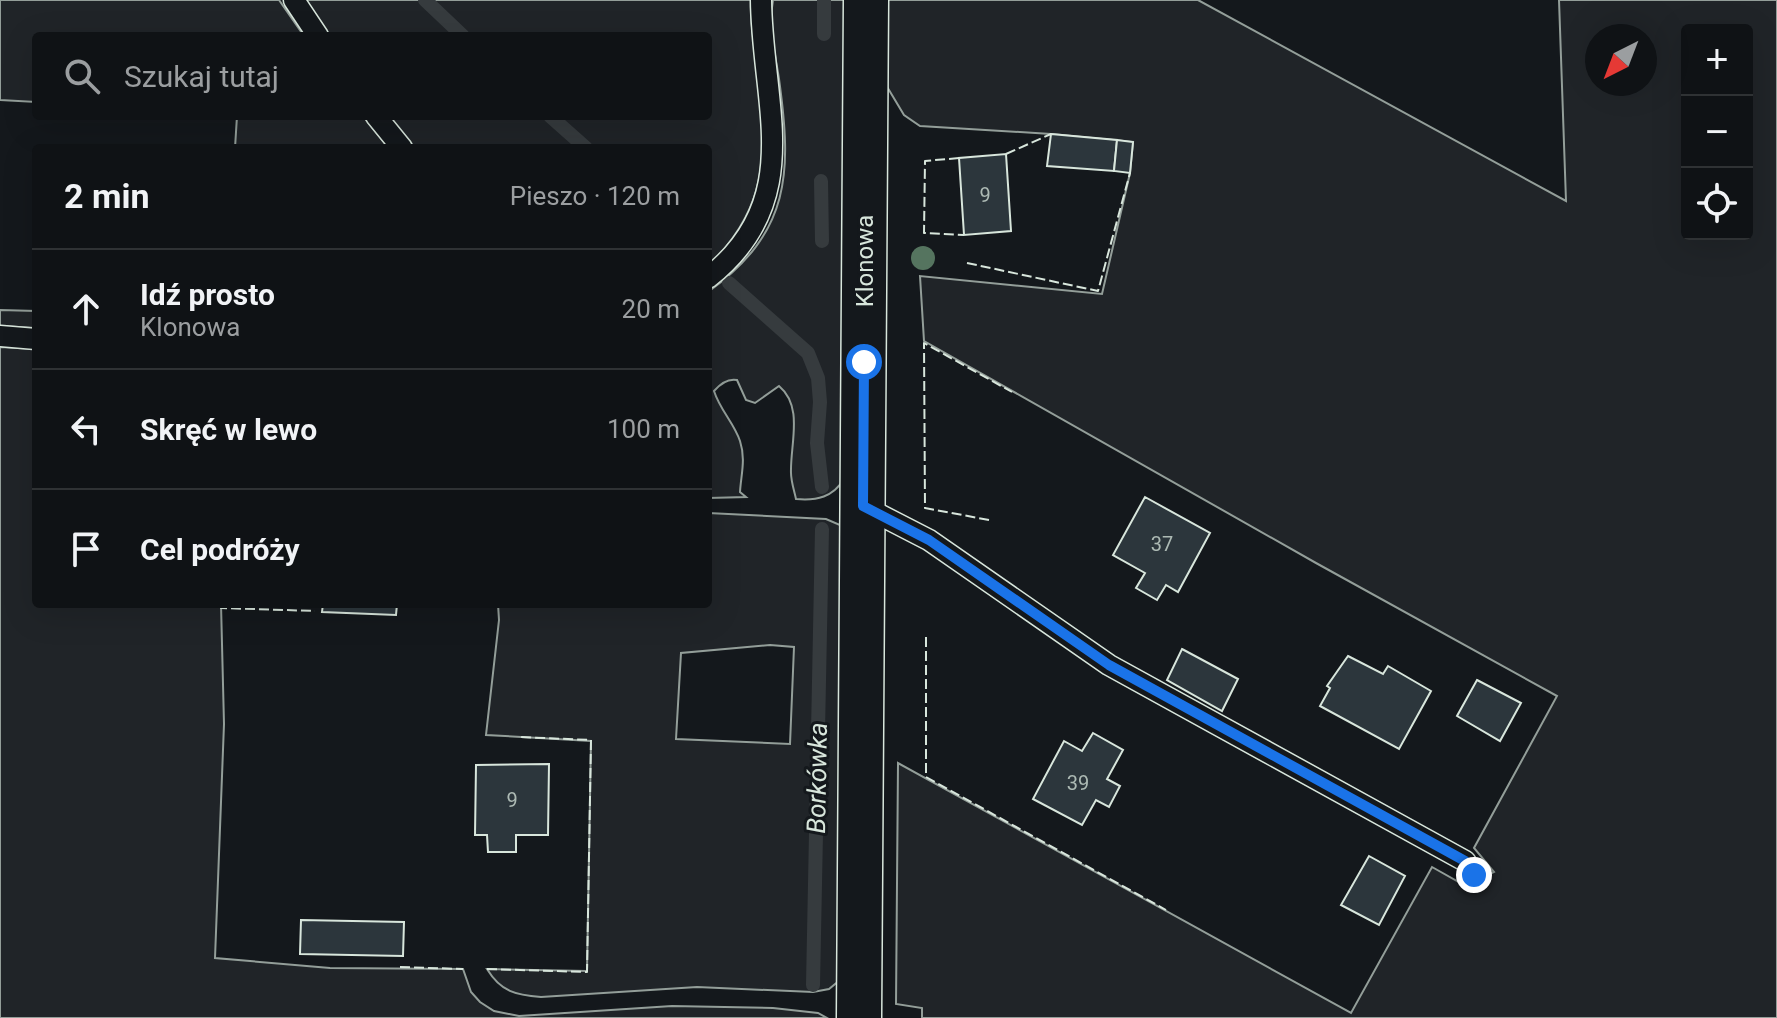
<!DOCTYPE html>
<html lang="pl">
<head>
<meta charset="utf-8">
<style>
  :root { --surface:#0f1215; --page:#181b1e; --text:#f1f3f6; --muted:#9b9ea0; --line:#2f3234 }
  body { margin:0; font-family:Roboto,sans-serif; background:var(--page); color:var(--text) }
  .controls { position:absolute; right:24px; top:24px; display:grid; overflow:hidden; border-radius:8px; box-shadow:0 8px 32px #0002 }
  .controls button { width:72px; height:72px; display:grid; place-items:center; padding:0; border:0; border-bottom:2px solid var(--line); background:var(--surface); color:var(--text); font:40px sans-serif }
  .compass { position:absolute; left:1585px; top:24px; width:72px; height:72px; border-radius:50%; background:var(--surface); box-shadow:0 8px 32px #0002; rotate:222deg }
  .stop { position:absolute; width:24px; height:24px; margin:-18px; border:6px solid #1a73e8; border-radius:50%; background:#fff }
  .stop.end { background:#1a73e8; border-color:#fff; box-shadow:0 2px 8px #0008 }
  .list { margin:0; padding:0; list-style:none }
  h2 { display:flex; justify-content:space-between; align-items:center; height:104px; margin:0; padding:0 32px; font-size:34px }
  h2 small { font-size:26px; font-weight:400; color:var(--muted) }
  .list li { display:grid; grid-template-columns:52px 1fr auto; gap:24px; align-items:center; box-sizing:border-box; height:120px; padding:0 32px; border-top:2px solid var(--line) }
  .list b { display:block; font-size:30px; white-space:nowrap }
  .list p { margin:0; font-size:26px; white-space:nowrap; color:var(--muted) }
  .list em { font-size:26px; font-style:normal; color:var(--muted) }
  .icon { flex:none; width:44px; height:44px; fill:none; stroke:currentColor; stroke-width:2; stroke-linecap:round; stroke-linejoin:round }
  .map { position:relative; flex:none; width:1777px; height:1018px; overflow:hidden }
  .search { position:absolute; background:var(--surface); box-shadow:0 8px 32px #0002; left:32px; top:32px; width:680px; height:88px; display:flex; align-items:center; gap:20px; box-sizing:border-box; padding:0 28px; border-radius:8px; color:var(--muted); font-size:30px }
  .panel { position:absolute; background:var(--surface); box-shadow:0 8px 32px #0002; left:32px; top:144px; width:680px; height:464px; border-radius:8px }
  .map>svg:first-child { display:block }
  .green { fill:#202428; stroke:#939e99; stroke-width:2; fill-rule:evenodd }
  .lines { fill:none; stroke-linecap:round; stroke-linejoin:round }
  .stream { stroke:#363b3e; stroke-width:14 }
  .building { fill:#2c363c; stroke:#d8e6dc; stroke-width:2 }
  .lane-casing { stroke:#d8e6dc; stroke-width:23 }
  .secondary-casing { stroke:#d8e6dc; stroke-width:47 }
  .lane { stroke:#14181c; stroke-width:20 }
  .secondary { stroke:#14181c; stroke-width:44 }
  .fence { stroke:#d8e6dc; stroke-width:2; stroke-dasharray:10 4; stroke-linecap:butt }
  .tree { fill:#55745f }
  .route { stroke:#1a73e8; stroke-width:10 }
  .labels { text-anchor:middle; stroke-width:6; stroke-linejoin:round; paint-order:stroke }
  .number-label { font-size:20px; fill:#adbab4 }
  .street-label { font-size:24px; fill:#d8e6dc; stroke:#14181c }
  .water-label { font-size:26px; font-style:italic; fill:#d8e6dc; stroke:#14181c }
</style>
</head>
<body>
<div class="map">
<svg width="1777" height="1018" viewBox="0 0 1777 1018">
  <rect width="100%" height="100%" fill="#14181c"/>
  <g class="green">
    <path d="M0,0h279l25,36h-268v66l-36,-2z"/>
    <path d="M304,0h447c-1,19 2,36 4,55 9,86 22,145 -47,211v-118h-296l-24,-32h320v-80h-380z"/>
    <path d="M773,0h73l-2,479c-11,18 -27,22 -48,20 -2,-9 -5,-18 -5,-26 -1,-29 13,-66 -12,-87l-24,17 -9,-3 -9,-20c-10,-2 -17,4 -23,11 6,19 20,32 26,50 6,18 1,34 0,51l6,5 -38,1v-206c83,-60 84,-119 71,-213 -4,-27 -11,-52 -6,-79z"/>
    <path d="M886,0h312l368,201 -7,-201h218v1018h-855v-10l-26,-4 2,-241 453,250 81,-146 34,19 28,-14 -20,-24 83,-152 -241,-133 -392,-222 -4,-65 182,18 28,-121 3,-31 -82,-8 -131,-8 -16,-11 -18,-30zM1687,30h60v204h-60zM1597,36h48v48h-48z"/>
    <path d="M237,116h126l26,32h-154z"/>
    <path d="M0,310l36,1v17l-36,-2z"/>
    <path d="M0,347l36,2v255h185l3,120 -9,234 115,10 133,1 8,23 9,10 14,9 25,5 153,-10 101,2 45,5 9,5h-827z"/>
    <path d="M708,513l118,6 14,6 4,9 -4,446 -11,9 -16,3 -116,-5 -156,10c-25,-2 -40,-5 -54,-28l100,2 4,-230 -105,-6 13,-115 -1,-16h210zM770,645l24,2 -4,97 -114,-5 5,-86z"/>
  </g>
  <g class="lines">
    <g class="stream">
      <path d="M425,0l38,36"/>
      <path d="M824,0v34"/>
      <path d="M550,116l36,32"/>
      <path d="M821,181l1,60"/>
      <path d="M729,283l79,70 10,25 2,24 -3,41 5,44"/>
      <path d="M813,985l9,-456"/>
    </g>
  </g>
  <g class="building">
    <path d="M1051,134l66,6 -3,31 -67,-5z"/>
    <path d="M1117,140l16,2 -3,31 -16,-2z"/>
    <path d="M1006,154l5,77 -47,4 -5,-77z"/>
    <path d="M1145,497l65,36 -32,59 -12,-7 -9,15 -21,-12 9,-15 -32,-18z"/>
    <path d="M323,604h74l-1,11 -74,-3z"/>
    <path d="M1182,649l56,30 -16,32 -55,-31z"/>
    <path d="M1348,656l35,18 5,-8 43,25 -32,58 -79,-43 10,-18 -3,-2z"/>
    <path d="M1477,680l44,23 -21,38 -43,-25z"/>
    <path d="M1093,733l30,17 -16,29 13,7 -11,21 -13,-7 -14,25 -49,-26 31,-58 18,10z"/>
    <path d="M549,764l-1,71h-32v17h-28l-1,-17h-12l1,-70z"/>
    <path d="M1369,856l36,20 -26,49 -38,-20z"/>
    <path d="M301,920l103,2 -1,34 -103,-2z"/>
  </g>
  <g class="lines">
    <defs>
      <g id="lane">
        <path d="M294,0l24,36"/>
        <path d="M376,116l26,32"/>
        <path d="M708,278c99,-78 54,-173 53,-278"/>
        <path d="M0,336l36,3"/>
        <path d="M863,506l66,34 180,125 356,196 9,14"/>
      </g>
      <path id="secondary" d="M859,1018l7,-1018"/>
    </defs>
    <use href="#lane" class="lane-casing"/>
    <use href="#secondary" class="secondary-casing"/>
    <use href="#lane" class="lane"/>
    <use href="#secondary" class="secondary"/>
    <g class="fence">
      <path d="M1006,154l45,-20"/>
      <path d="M959,158l-34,3 -1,72 40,2"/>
      <path d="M967,263l131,28 32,-118"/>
      <path d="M989,520l-64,-12 -1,-165 88,49"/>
      <path d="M221,604v4l94,3"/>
      <path d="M926,637v140l240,133"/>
      <path d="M400,967l63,2"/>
      <path d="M487,969l100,3 4,-232 -72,-3"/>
    </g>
  </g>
  <circle class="tree" cx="923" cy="258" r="12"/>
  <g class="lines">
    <path class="route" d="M864,362l-1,144 66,34 180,125 356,196 9,14"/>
  </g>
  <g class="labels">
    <g class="number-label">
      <text x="985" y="202">9</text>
      <text x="1162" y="551">37</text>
      <text x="1078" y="790">39</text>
      <text x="512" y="807">9</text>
    </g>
    <g class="street-label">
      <text transform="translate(865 261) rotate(-90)" y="8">Klonowa</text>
    </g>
    <g class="water-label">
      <text transform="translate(817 778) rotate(-89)" y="9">Borkówka</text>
    </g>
  </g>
</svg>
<div class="controls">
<button>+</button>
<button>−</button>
<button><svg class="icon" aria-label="locate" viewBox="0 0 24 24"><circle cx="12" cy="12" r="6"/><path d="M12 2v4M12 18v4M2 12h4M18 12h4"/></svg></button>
</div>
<svg class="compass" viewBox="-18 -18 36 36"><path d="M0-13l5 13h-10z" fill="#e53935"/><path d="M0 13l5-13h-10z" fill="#9b9ea0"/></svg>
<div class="stop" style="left:864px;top:362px"></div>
<div class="stop end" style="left:1474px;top:875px"></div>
<div class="search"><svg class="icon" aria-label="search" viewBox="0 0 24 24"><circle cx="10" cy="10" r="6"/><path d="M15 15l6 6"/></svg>Szukaj tutaj</div>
<section class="panel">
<h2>2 min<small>Pieszo · 120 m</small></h2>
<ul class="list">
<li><svg class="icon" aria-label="ahead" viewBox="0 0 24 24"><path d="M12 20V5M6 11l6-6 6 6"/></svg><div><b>Idź prosto</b><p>Klonowa</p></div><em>20 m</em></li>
<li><svg class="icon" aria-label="left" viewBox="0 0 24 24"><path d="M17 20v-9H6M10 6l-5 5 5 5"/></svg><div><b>Skręć w lewo</b></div><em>100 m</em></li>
<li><svg class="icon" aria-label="arrive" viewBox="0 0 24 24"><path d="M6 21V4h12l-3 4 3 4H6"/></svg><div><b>Cel podróży</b></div></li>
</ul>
</section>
</div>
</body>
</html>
